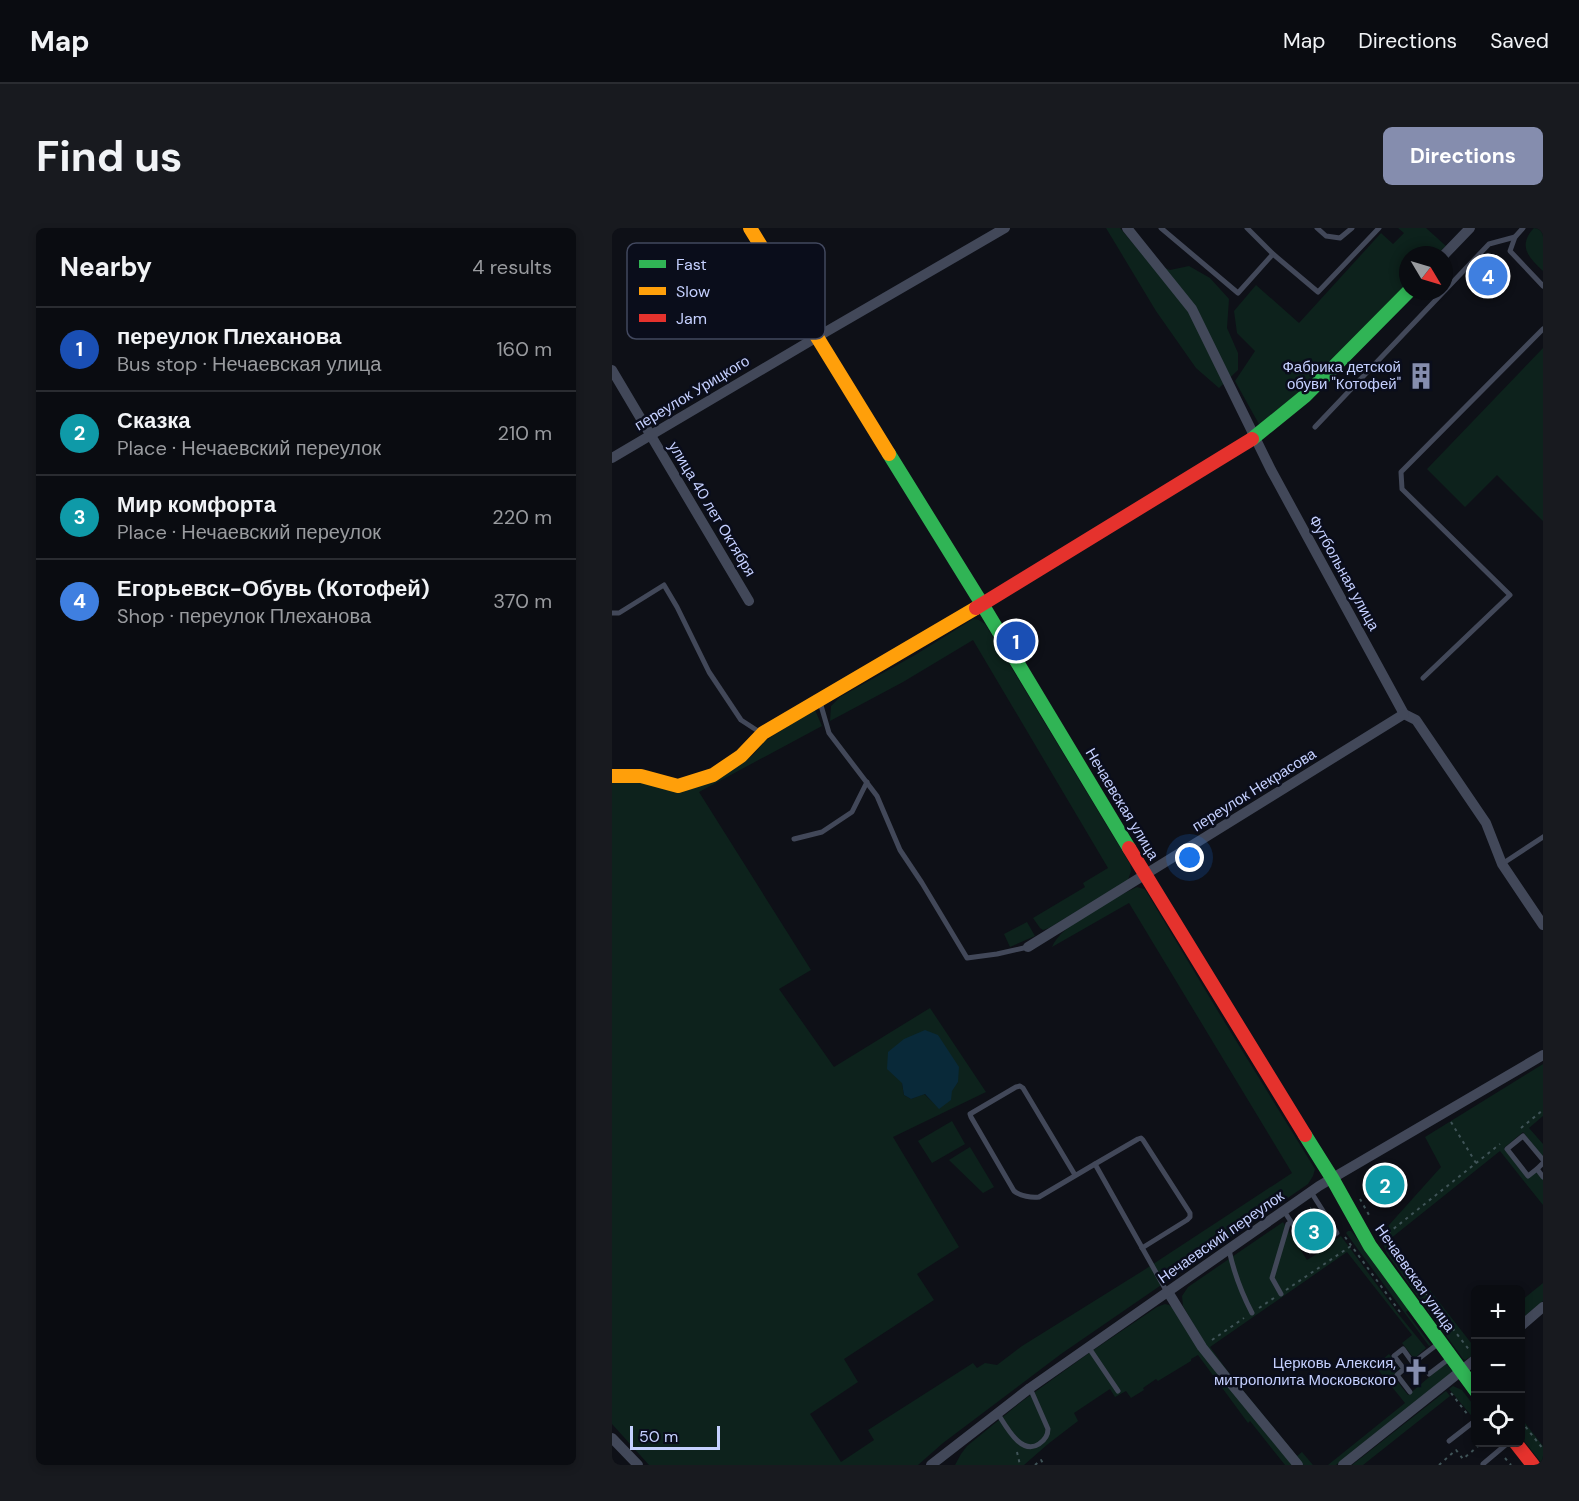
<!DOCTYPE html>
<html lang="en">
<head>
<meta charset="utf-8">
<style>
  :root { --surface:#0a0c11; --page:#181a1f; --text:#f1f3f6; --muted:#999b9f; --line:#2a2c31; --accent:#858dae }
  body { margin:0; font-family:"DM Sans",sans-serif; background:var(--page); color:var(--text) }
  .controls { position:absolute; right:18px; bottom:18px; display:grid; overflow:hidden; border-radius:9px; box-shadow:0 3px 9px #0003 }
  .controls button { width:54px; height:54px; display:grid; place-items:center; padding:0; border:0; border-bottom:2px solid var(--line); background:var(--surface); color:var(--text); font:30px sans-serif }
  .compass { position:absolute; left:787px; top:18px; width:54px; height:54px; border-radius:50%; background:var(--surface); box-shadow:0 3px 9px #0003; rotate:128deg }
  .scale { position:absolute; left:18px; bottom:15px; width:90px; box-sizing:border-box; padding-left:6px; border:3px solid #c5d0ff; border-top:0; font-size:16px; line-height:21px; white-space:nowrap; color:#c5d0ff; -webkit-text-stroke:4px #0a0d1b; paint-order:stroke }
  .you { position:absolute; left:578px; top:630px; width:21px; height:21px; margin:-15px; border:4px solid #fff; border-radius:50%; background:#1a73e8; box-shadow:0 0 0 9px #1a73e833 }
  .badge { display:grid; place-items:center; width:39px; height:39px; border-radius:50%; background:var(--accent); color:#fff; font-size:20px; font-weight:700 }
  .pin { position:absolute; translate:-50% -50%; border:3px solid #fff; box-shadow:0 2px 6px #0006 }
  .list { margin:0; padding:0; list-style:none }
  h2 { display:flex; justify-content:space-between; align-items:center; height:78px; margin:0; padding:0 24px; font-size:26px }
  h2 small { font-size:20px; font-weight:400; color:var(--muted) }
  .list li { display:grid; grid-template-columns:39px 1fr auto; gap:18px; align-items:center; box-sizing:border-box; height:84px; padding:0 24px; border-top:2px solid var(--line) }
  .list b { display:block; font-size:22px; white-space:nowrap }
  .list p { margin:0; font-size:20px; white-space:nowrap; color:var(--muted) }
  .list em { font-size:20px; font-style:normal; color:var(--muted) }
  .icon { flex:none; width:33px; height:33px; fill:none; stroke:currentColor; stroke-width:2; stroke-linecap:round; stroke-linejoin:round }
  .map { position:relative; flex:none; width:931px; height:1237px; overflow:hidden; border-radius:9px }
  header { display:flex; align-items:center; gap:36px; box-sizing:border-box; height:84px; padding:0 30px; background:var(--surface); border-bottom:2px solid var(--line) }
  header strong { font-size:28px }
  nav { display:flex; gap:33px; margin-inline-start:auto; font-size:21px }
  .intro { display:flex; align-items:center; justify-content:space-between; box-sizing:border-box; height:144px; padding:0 36px }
  h1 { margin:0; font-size:42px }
  .button { padding:15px 27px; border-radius:9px; background:var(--accent); color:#fff; font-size:21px; font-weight:700 }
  main { display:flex; gap:36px; padding:0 36px }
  aside { flex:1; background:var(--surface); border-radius:9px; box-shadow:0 3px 9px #0003 }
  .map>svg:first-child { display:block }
  .green { fill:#0d221c; fill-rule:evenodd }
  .water { fill:#092939 }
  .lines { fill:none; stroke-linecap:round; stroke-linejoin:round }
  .path { stroke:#405458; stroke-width:2; stroke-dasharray:3 4.5; stroke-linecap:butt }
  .lane { stroke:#424859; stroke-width:5 }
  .street { stroke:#424859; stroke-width:10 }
  .fast { stroke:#30b455; stroke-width:14 }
  .slow { stroke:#ff9f0a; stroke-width:14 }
  .jam { stroke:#e5322d; stroke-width:14 }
  .labels { text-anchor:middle; stroke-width:5; stroke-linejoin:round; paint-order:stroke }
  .poi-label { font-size:15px; fill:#c5d0ff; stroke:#0a0d1b; text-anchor:end }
  .street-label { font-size:15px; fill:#c5d0ff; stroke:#0a0d1b }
  .key { fill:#0a0d1b; stroke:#42485f; stroke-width:1.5 }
  .key-label { font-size:16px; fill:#c5d0ff }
</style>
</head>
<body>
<header>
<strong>Map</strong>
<nav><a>Map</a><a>Directions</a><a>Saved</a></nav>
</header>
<div class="intro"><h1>Find us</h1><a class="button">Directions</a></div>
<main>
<aside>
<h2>Nearby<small>4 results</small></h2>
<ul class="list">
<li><span class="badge" style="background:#1a4fb4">1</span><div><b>переулок Плеханова</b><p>Bus stop · Нечаевская улица</p></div><em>160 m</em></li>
<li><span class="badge" style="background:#0f9aa8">2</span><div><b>Сказка</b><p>Place · Нечаевский переулок</p></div><em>210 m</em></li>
<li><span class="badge" style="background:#0f9aa8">3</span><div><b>Мир комфорта</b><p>Place · Нечаевский переулок</p></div><em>220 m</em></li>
<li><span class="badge" style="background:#3f7fe0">4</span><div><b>Егорьевск-Обувь (Котофей)</b><p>Shop · переулок Плеханова</p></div><em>370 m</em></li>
</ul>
</aside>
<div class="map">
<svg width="931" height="1237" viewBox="0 0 931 1237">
  <rect width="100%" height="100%" fill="#0e1017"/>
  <g class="green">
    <path d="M494,0h14l27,32 23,10 19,-4 21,12 19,21 -2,29 11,25v17l-19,18 -23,-20 -40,-57z"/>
    <path d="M786,0h28l20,18 -10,9h-28v29l-105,106 -43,36 -25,-45 20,-30 -18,-18 -3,-22 22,-26 43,38 82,-90 12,11 11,-11z"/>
    <path d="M922,0h9v43c-14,-13 -26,-25 -9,-43z"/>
    <path d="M931,120v173l-46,-46 -32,32 -38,-38z"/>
    <path d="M361,391l6,1 6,4 145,240 1,7 -3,9 -79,48 -6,2 -3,-2 -7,-10 52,-31 -2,-4 25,-15 -135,-228 -70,42 -73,39 1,-15 9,-9 75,-42z"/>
    <path d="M203,482l7,16 -123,66 112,178 -32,19 55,78 96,-59 56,84 -93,45 66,110 -42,27 17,26 -90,59 14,23 -48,32 31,48 33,-22 -6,-10 105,-67 4,5 8,-5 12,2 25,-19 122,-76 148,-97 -163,-270 -77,44c9,-23 62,-49 85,-60l7,2 2,2 73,122 96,156 -2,7 -5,8 -247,170 -118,89 -25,22h-269l-37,-41v-645l43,4 67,-8 30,-19 13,-15 34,-22zM346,854l-19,26 -15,-14 -13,5 -7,-4 -2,-12z"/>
    <path d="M415,694l8,14 -25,11 -6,-13z"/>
    <path d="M931,836v52l-14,12 14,16v13l-20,-25 -19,16 23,30 10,-7 6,8v26l-43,-54 -110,88 85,109v6l-10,6 -2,-1 -76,-105 -3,-8 5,-21 52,-58 -16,-30z"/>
    <path d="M340,893l13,23 -33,19 -14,-22z"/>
    <path d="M358,919l24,40 -11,6 -34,-33z"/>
    <path d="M671,994l24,38 27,-17 -1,-2 8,-5 59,80 26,32 -10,9 -4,-1 -10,-13 10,-8 -65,-83 -137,95 22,30 65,79 5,-4 11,13h-12l-93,-116 -25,-43 -1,-10 6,-9z"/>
    <path d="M736,1003h3l7,9 51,69 -3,3 25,33 -2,1 -83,-113z"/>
    <path d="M931,1055v18l-22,18v-18z"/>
    <path d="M553,1076l4,1 5,4 118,156h-7l-35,-44 -2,2 -50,-68 -7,4v2l-33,20 -2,-2 -13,9 1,2 -13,8 -5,-7 -11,6 -5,-8 -36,24 4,8 -30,23 -24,21h-69l6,-11 6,-8 54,-44 68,-49 68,-46z"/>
    <path d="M777,1126l10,14 -6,8 15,19 38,-32 7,9 -117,93h-8l77,-62 -30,-37z"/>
    <path d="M841,1158l9,4 13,17v13l-26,-31z"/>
    <path d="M834,1163l4,5 -87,69h-11z"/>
    <path d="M909,1190l22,28v19l-22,-28z"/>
  </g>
  <path class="water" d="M313,802l13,5 21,32 -1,15 -6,9 -1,9 -12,9 -14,-15 -14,5 -7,-4 -2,-12 -15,-14 1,-17 16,-13z"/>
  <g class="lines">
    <g class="path">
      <path d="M839,894l25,41"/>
      <path d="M909,900l22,-18"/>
      <path d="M748,971l9,16"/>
      <path d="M686,989l13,-9"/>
      <path d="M733,1009l55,75"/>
      <path d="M770,1010l118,-94"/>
      <path d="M771,1012l3,2 84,109"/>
      <path d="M674,1062l65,-44"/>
      <path d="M647,1080l15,-10"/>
      <path d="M600,1112l32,-22"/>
      <path d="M839,1165l17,22"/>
      <path d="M909,1193l22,28"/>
      <path d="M405,1224l3,13"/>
      <path d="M893,1230l6,7"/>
      <path d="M423,1237l6,-5 3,5"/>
      <path d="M827,1237l17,-15 7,9 20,-17"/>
    </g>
    <g class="lane">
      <path d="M549,0l77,65 35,-39"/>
      <path d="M635,0l26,26 45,38 61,-64"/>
      <path d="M705,0l9,8 14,2 12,-10"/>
      <path d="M911,0l-8,9 -5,14 33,35"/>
      <path d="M703,199l174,-183 26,-7"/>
      <path d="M0,385h7l45,-28 13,22 32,65 32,48 20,13"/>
      <path d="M811,450l87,-83 -108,-106 -1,-17 142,-143"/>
      <path d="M208,474l9,31 48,63 23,54 22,33 45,75 30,-4 31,-7"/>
      <path d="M182,611l28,-7 30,-20 15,-30"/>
      <path d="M890,636l41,-27"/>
      <path d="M931,935l-6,6 6,8"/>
      <path d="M483,936l43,-25 3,-1 2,2 47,73v4l-3,3 -45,28"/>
      <path d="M925,941l-9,7 -21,-27 16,-13 20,24"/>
      <path d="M463,947l-52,-87 -3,-2 -4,1 -46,27 1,3 43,74c6,5 18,7 25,6l56,-33 72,128"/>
      <path d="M672,983l26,40 27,-18 -26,-41"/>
      <path d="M617,1022c5,23 12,42 23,63"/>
      <path d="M669,1066l-9,-16 16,-54 3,-2"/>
      <path d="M477,1120l29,43"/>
      <path d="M817,1146l21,-16"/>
      <path d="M798,1164l-13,-17 7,-6 -10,-13 9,-7 10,14 26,-20"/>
      <path d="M386,1186c8,12 23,42 41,30 6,-4 9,-8 9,-15l-18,-41"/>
      <path d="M837,1213l27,-21"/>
      <path d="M871,1236l26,-22"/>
    </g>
    <g class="street">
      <path d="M515,0l65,81 79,161 133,244 12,6 70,103 16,41 41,61"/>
      <path d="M832,27l26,-27"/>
      <path d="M0,142l137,231"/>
      <path d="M0,230l205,-121 188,-109"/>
      <path d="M416,719l376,-233"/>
      <path d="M556,1064l34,55 31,39 65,79"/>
      <path d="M909,1098l22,-19"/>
      <path d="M0,1210l26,27"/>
      <path d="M319,1237l99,-77 289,-202 224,-131"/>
      <path d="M731,1237l133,-106"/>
    </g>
    <g class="fast">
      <path d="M640,211l53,-43 104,-105"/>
      <path d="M277,226l93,150 147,244"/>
      <path d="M693,907l27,43 38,68 106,145"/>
    </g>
    <g class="slow">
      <path d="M138,0l139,226"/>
      <path d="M0,548h29l37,10 35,-11 28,-19 22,-23 213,-125"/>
    </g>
    <g class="jam">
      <path d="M364,380l276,-169"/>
      <path d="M517,620l176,287"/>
      <path d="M903,1214l18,23"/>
    </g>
  </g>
  <defs>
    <symbol id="building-bare" viewBox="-9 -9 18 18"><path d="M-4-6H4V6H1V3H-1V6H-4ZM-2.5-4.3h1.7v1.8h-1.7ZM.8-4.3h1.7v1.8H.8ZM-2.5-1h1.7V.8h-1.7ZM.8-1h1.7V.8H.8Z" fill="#858dae" stroke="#0a0d1b" stroke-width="2.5" paint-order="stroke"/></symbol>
    <symbol id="church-bare" viewBox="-9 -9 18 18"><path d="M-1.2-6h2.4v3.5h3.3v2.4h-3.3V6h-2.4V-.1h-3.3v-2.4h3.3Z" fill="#858dae" stroke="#0a0d1b" stroke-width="2.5" paint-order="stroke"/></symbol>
  </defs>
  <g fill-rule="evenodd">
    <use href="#building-bare" x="790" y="129" width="38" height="38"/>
    <use href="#church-bare" x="785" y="1125" width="38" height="38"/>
  </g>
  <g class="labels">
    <g class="poi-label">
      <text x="789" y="144">Фабрика детской<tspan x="789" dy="17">обуви "Котофей"</tspan></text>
      <text x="784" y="1140">Церковь Алексия,<tspan x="784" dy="17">митрополита Московского</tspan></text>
    </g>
    <g class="street-label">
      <text transform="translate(80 165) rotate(-31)" y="5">переулок Урицкого</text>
      <text transform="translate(100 281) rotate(59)" y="5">улица 40 лет Октября</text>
      <text transform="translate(732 345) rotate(61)" y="5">Футбольная улица</text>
      <text transform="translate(642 562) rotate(-32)" y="5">переулок Некрасова</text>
      <text transform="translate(510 576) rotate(59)" y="5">Нечаевская улица</text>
      <text transform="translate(609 1009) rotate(-35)" y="5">Нечаевский переулок</text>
      <text transform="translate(803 1050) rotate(55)" y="5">Нечаевская улица</text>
    </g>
  </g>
  <rect x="15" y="15" width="198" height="96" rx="9" class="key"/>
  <rect x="27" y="32" width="27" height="8" fill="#30b455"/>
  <rect x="27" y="59" width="27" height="8" fill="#ff9f0a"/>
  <rect x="27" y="86" width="27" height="8" fill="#e5322d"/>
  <g class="key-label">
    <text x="64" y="42">Fast</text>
    <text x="64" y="69">Slow</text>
    <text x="64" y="96">Jam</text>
  </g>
</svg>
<div class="controls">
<button>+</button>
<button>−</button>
<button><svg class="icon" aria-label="locate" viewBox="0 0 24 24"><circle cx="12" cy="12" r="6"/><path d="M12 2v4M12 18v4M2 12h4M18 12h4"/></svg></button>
</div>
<svg class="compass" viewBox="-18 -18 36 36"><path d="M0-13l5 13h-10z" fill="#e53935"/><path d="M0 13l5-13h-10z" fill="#999b9f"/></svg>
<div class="scale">50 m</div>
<div class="you"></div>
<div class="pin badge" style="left:404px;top:413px;background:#1a4fb4">1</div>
<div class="pin badge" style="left:773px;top:957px;background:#0f9aa8">2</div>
<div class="pin badge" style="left:702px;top:1003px;background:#0f9aa8">3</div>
<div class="pin badge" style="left:876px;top:48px;background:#3f7fe0">4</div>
</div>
</main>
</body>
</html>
